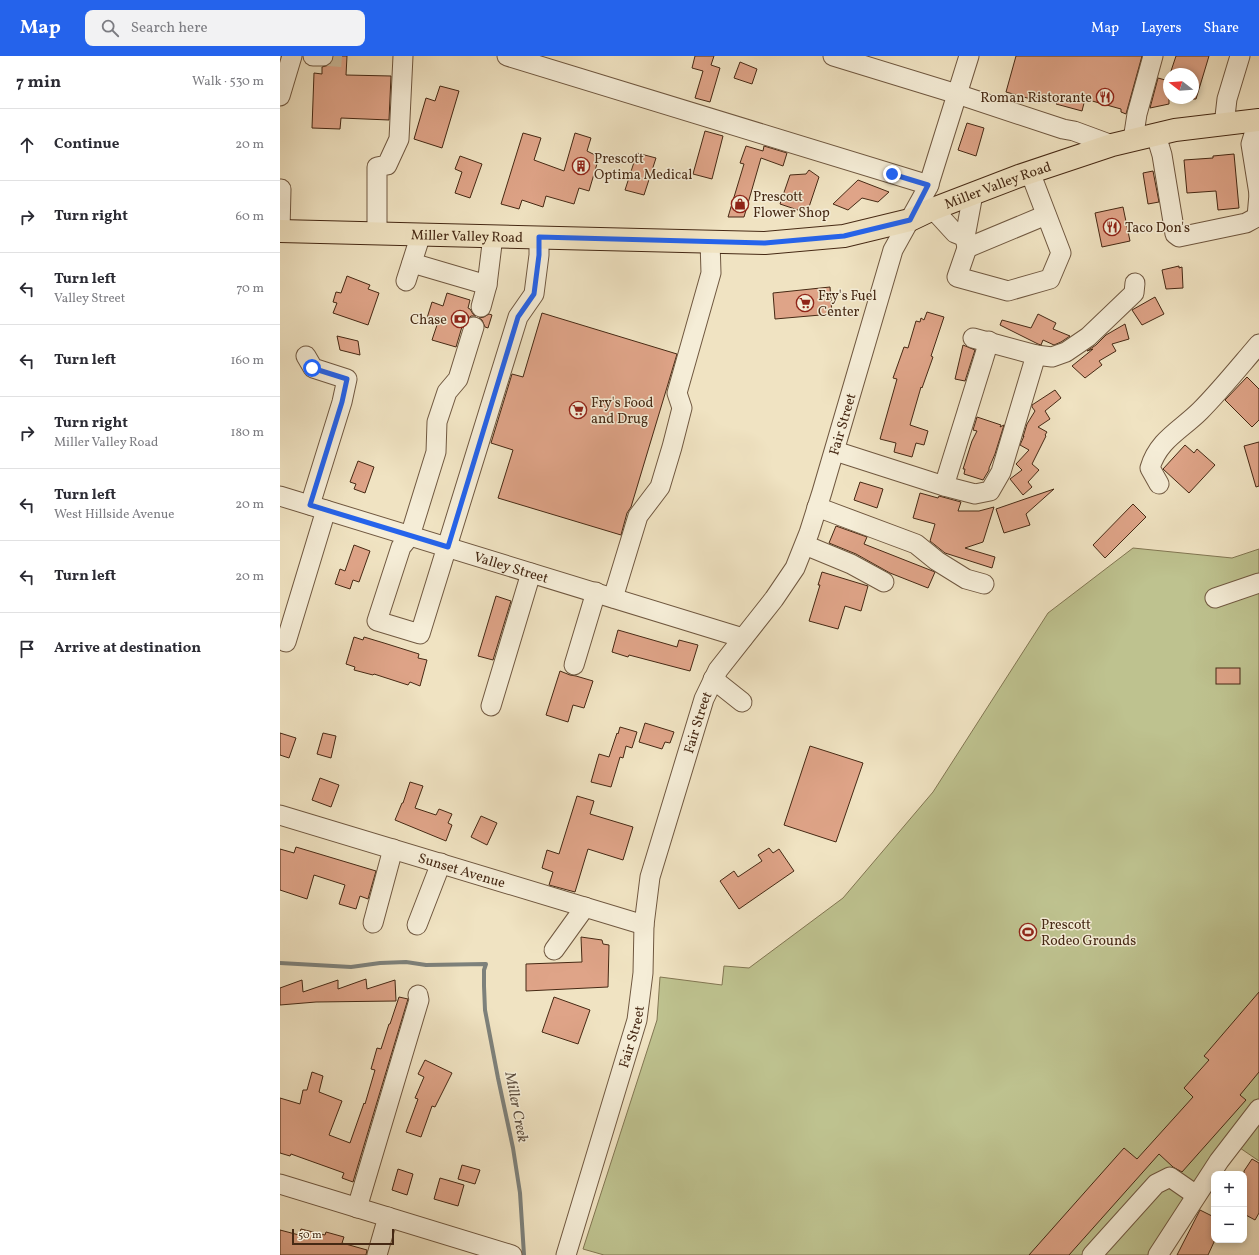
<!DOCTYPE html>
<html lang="en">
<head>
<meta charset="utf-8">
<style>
  :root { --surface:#fff; --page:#f2f2f3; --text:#2b2b33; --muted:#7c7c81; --line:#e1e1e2; --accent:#2563eb }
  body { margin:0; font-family:Vollkorn,serif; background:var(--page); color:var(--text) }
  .controls { position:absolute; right:12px; bottom:12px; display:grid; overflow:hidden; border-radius:8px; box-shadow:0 2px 6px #0003 }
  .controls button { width:36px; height:36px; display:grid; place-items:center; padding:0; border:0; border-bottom:1px solid var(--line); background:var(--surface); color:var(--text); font:20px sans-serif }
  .compass { position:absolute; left:883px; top:12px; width:36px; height:36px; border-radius:50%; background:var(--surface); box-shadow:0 2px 6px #0003; rotate:287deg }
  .scale { position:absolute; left:12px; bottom:10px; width:102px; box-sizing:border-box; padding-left:4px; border:2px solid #462914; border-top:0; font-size:11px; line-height:14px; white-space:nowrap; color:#462914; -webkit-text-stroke:3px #f5edd7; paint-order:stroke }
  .stop { position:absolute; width:12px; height:12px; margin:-9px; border:3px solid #2563eb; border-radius:50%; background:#fff }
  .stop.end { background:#2563eb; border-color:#fff; box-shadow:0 1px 4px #0008 }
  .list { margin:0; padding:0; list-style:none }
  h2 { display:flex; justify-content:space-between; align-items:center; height:52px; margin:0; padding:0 16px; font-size:17px }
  h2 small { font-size:13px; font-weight:400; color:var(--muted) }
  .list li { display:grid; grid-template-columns:26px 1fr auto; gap:12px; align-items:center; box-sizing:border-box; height:72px; padding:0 16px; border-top:1px solid var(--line) }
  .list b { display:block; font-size:15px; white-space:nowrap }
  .list p { margin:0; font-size:13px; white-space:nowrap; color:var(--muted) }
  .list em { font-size:13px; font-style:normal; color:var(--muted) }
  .icon { flex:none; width:22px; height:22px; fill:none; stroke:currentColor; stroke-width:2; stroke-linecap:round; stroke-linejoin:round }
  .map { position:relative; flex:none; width:979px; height:1199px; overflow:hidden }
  header { display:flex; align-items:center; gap:24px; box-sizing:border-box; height:56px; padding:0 20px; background:var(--accent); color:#fff }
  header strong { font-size:19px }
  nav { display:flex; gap:22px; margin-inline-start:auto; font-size:14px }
  .search { width:280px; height:36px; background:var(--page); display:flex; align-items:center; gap:10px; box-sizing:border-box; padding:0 14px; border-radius:8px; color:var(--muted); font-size:15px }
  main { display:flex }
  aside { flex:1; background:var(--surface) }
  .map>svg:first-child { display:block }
  .green { fill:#bec28f; stroke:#827652 }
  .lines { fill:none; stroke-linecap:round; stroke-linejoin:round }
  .stream { stroke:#7d817b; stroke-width:4 }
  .building { fill:#dfa488; stroke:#462914 }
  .minor-tunnel { stroke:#cebe9f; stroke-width:19; stroke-dasharray:19 10; stroke-linecap:butt }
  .minor-casing { stroke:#705840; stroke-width:21 }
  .major-casing { stroke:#462914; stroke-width:24 }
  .minor { stroke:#f5edd7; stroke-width:19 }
  .major { stroke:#f0e3c2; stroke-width:22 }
  .route { stroke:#2563eb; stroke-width:5 }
  .labels { text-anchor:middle; stroke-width:3; stroke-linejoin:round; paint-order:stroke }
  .poi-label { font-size:14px; fill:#462914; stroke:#f5edd7; text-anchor:start }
  .street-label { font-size:14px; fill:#462914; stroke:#f5edd7 }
  .water-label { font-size:15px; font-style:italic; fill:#5d4e3f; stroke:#f5edd7 }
</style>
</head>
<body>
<header>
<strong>Map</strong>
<div class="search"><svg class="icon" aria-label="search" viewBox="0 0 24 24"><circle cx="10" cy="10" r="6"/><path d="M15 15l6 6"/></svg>Search here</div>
<nav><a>Map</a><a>Layers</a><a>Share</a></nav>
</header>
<main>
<aside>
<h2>7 min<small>Walk · 530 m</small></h2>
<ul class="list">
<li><svg class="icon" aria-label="ahead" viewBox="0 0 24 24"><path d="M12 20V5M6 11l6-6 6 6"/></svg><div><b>Continue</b></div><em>20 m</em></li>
<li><svg class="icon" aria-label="right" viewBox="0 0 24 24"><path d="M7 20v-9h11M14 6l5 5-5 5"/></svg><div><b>Turn right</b></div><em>60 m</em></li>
<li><svg class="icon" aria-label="left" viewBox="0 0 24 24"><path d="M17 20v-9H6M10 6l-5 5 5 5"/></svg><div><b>Turn left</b><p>Valley Street</p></div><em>70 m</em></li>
<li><svg class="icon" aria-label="left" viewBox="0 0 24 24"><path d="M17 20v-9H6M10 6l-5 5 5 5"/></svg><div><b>Turn left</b></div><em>160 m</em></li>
<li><svg class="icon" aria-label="right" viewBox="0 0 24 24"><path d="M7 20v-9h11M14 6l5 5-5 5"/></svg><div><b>Turn right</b><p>Miller Valley Road</p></div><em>180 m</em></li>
<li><svg class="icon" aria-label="left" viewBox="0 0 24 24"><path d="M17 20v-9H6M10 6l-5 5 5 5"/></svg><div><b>Turn left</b><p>West Hillside Avenue</p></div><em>20 m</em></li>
<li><svg class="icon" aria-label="left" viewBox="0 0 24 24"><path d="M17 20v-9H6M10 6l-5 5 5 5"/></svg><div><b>Turn left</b></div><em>20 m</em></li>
<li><svg class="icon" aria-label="arrive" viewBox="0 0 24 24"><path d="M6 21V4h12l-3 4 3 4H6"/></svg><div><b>Arrive at destination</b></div></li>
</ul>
</aside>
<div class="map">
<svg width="979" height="1199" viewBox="0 0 979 1199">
  <rect width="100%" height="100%" fill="#f0e3c2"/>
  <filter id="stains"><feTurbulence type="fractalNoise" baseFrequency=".005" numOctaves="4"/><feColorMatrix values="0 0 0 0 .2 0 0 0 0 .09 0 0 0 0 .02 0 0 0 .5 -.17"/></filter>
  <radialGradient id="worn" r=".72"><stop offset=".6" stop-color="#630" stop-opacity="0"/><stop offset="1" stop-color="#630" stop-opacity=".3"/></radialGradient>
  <path class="green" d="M853,492l99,10 27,-9v612l-19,-13 -19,26 -53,81h-564l-21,-6 74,-229 3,-43 62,8 2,-19 25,2 94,-70 90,-106 115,-179z"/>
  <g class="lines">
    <path class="stream" d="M0,907l71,4 29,-4 26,-1 20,3 60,-1 -2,6v16l1,24 13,68 15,70 7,45 4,62"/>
  </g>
  <g class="building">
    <path d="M54,0h13l-1,19 45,1 -2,44 -48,-2 -1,11 -28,-1 2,-55 8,1v-7l7,-2 4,-4z"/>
    <path d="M415,0h19l-3,9 9,3 -10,34 -15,-4 8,-27 -11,-3z"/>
    <path d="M736,0h126l-16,58 -5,-2v-3l-36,-10 -3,12 -26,-7 1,-1 -25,-7 -1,3 -25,-7z"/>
    <path d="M896,0h33l-13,43h-3v-25h-23z"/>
    <path d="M460,6l17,7 -5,15 -18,-6z"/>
    <path d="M878,22l11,3v23l-19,4z"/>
    <path d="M160,30l19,5 -17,57 -28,-9 12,-41 9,3z"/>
    <path d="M687,67l17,5 -8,28 -18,-6z"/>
    <path d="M425,75l18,5 -11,43 -19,-5z"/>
    <path d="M243,77l18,5 -7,22 30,11 11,-38 16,5 -4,13 12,6 -10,34 -10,-3 -5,16 -28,-8 -3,11 -21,-7 -3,9 -18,-5z"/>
    <path d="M466,90l17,5 1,-5 23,7 -4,13 -22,-8 -17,59h-16l16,-53 -4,-1z"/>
    <path d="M357,97l19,5 -12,37 -19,-5z"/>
    <path d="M954,98l5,54 -21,2 -2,-19 -29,2 -3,-33 29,-2v-2z"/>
    <path d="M180,100l22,8 -12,34 -15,-5 7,-21 -7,-3z"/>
    <path d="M529,114l10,7 -12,36 -27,-9 10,-29 16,-1z"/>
    <path d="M873,115l6,31 -11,2 -5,-31z"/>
    <path d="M578,124l31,12 -11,10 -16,-4 -14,12 -15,-6z"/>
    <path d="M843,151l7,34 -28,6 -7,-34z"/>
    <path d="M899,210v2l3,-1 1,21 -17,1 -4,-19z"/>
    <path d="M67,220l23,9 -2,4 11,4 -11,32 -35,-12 4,-10 -4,-1 3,-10 5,1z"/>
    <path d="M550,231l2,27 -57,5 -2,-26z"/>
    <path d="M167,237l23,7 -2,8 2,1 3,5 3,2h-5l-6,5 -1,-1 -8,27 -24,-7 6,-18 -11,-4 5,-16 11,4z"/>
    <path d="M875,241l9,17 -22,11 -10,-15z"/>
    <path d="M647,256l17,5 -13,39 2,1 -11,31 -1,-1 -11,38 18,6 -4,14 -8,-2 -4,14 -18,-5 2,-9 -16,-4 17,-60 -4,-1 11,-31 4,1 8,-27 4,1 1,-4 3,2z"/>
    <path d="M262,257l135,41 -46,153 -4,6 -6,22 -123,-37 15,-48 -22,-7 21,-69 11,3z"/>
    <path d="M209,258l3,1 -4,13 -3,-1 -3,-7 -3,-2 5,-1z"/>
    <path d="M758,258l18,9 -3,6 17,7 -9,6 -7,3 -11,-5 -2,5 -3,-1 -38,-19 2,-5 29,8z"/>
    <path d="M845,268l4,15 -17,5 4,7 -17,10 3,4 -17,13 -13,-12 21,-17 -6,2 9,-6 10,-10z"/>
    <path d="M57,280l21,5 2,14 -20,-5z"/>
    <path d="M683,289l12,5 -10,31 -10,-2z"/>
    <path d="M967,321l12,12v31l-7,7 -27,-27z"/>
    <path d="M775,334l6,8 -16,13 5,8 -12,8 9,5 -2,3 1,1 -14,28 7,6 -11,12 4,5 -9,8 -13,-16 12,-9 -6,-6 13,-14 -9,-5 4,-9 -1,1 4,-13 8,-13 -3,-4v-2z"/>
    <path d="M697,361l24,8 -1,2 4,-2 -9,29 -6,14v2l-6,10 -19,-6 1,-5h-2l9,-28 5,-10 -4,-1z"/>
    <path d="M979,386v44l-3,1 -12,-41z"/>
    <path d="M905,389l9,8 3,-4 18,16 -26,28 -26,-24z"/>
    <path d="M78,405l16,6 -9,26 -11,-4 2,-5 -6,-2z"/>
    <path d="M580,426l23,7 -6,19 -23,-8z"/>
    <path d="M774,433l-28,25 4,11 -26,8 -8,-24z"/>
    <path d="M640,437l18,5 1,-2 22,6 -3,9h21l15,-4 -11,35 -18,6 30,9 -3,11 -47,-15 -15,-12 5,-17 -22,-6z"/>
    <path d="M853,448l13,13 -41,41 -12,-13z"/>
    <path d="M556,470l31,11 -3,7 66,26 5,2 -7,16 -38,-15 -34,-19 -27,-11z"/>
    <path d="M74,489l16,6 -11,31 -6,-2 -3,9 -15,-5 5,-15 5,2z"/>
    <path d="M542,516l46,14 -7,25 -16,-5 -7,23 -29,-8 11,-36h-2z"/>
    <path d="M216,540l15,5 -18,59 -15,-4z"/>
    <path d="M338,574l59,17 2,-7 19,5 -8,26 -61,-16 -1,2 -16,-5z"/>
    <path d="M74,581l9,3 1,-3 20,6 35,11 -1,4 9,2 -7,26 -10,-4 -2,3 -34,-11 -1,1 -19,-5 1,-3 -9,-3z"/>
    <rect x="936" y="612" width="24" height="16"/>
    <path d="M280,615l10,4 6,1 17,5 -9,27 -11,-3 -5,17 -22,-7z"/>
    <path d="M365,667l29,9 -4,11 -5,-1 -3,7 -23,-7z"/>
    <path d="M340,671l17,5 -5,16 -6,-2 -3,12 -3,-1 -9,30 -20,-5 8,-28 10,3 8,-24 1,1z"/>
    <path d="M0,677l16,5 -7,20 -9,-3z"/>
    <path d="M43,677l13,3 -5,22 -14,-4z"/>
    <path d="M530,690l53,17 -27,79 -52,-17z"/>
    <path d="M40,722l19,7 -8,22 -19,-7z"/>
    <path d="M130,726l13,4 -8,22 21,7 3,-6 13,5 -4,9 4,2 -6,16 -51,-21 7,-17h1z"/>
    <path d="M297,740l17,5 -4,13 43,13 -10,33 -35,-11 -13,43 -26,-7 4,-13 -11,-4 5,-18 12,4z"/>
    <path d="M201,760l16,7 -10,22 -16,-8z"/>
    <path d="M16,791l80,24 -8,28 -8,-3 -4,13 -17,-5 6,-19 -31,-10 -7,24 -27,-9v-41l14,4z"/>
    <path d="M489,792l4,5 6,-4 15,22 -55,38 -19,-28 14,-10 4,6 24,-16 -4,-6z"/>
    <path d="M301,881l21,3 1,4 6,1 -1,42 -82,4v-27l56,-2z"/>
    <path d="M86,923l1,10 28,-9 1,21 -80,1 -36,3v-17l22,-8 1,12 35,-12v9z"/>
    <path d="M979,936v80l-19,23 6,5 -64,72 -9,-5 -14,-13 -90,101h-40l95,-107 13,11 56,-62 -9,-9 25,-28 -5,-4z"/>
    <path d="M119,941l9,2 -55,183 -11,-4 2,-5 -53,-19 -1,2 -10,-3v-55l20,6 3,-14h4l5,-18 11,4 -4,16 23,9 -13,34 21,8 14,-40 1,1 10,-34 -4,-1 6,-21 4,1 8,-25h1z"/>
    <path d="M274,941l36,13 -12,34 -36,-12z"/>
    <path d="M145,1004l27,13 -17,34 -3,-1 -11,31 -15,-5 12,-33 -3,-1 9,-21 -6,-3z"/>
    <path d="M972,1103l7,4v50l-4,7 -11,-6v-43z"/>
    <path d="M182,1109l18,5 -5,14 -17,-5z"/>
    <path d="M118,1113l15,5 -6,21 -15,-5z"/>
    <path d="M160,1122l24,7 -6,21 -24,-7z"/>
    <path d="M920,1154l14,7v25l-6,13h-31z"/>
    <path d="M21,1173l24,6 1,-3 18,5 -2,6 25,7 -1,5h-86v-25l19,5z"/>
  </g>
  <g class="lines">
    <path class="minor-tunnel" d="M43,0l24,2"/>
    <defs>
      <g id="minor">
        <path d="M33,0h10"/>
        <path d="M227,0l422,129"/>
        <path d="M553,0l124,38 106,35 11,2 38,14"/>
        <path d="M0,40l12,-40"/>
        <path d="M978,65l-7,23 8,50"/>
        <path d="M944,69l3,-26 13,-43"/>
        <path d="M876,79l6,20 13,79 4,3 67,-14 11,-6 2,-23"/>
        <path d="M853,84l4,-26 16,-58"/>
        <path d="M693,138l-8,43 2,11 -10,29 51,14 42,-12 11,-26 -31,-81"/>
        <path d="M653,153l22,24 10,4"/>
        <path d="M0,175l1,-42"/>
        <path d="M97,177v-66l10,-2 12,-26 4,-83"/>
        <path d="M687,192l79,-33"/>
        <path d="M132,207l75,22 6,-49"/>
        <path d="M126,225l15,-47"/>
        <path d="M201,251l6,-22"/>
        <path d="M194,271l-16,52 -11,13 -10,30 -1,30 -26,84 -9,11 -24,74 43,13 98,-317 16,-23 5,-39v-18"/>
        <path d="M756,299l16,2 14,-5 22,-15 46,-44 1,-10"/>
        <path d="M26,300l7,12 34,11 -5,23 -32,103"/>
        <path d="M555,395l109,35 31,8 15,-3 11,-19 35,-117 -63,-17"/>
        <path d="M879,428l-9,-16c8,-28 31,-38 50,-57 20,-20 40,-45 59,-67"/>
        <path d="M664,430l45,-145"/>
        <path id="s1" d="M0,440l463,142"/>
        <path d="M537,451l99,37 21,17 29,18 18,5"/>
        <path d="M525,489l46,19 33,18"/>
        <path d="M333,542l25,-82 22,-29 12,-40 10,-39 -5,-15 34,-120 -1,-32"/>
        <path d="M935,542l44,-15"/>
        <path d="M6,586l40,-132"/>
        <path d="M294,609l22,-73"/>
        <path d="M433,623l29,23"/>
        <path d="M211,650l40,-133"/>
        <path id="s2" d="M0,759l364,110"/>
        <path d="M93,867l20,-74"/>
        <path d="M137,869l24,-62"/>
        <path d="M274,894l31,-43"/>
        <path d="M0,1128l232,71"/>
        <path d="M77,1152l62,-208 -1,-5"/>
        <path d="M97,1199l11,-38"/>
        <path id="s3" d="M286,1199l71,-235 6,-47 1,-48 6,-48 54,-178 14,-29 56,-71 21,-31 14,-35 13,-41 71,-242 35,-63 41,-131"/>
        <path d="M812,1199l64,-71 14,-7 26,18"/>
        <path d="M878,1199l61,-94 40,-52"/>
      </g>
      <g id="major">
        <path id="s4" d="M0,175l485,12 79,-7 66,-16 23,-11 86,-33 93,-31 63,-15 84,-10"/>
      </g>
    </defs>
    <use href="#minor" class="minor-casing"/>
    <use href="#major" class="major-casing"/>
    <use href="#minor" class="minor"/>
    <use href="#major" class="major"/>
  </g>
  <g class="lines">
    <path class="route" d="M32,312l35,11 -5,23 -32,103 138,42 70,-230 16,-23 5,-39v-18l226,6 79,-7 66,-16 18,-35 -36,-11"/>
  </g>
  <defs>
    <symbol id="restaurant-ring" viewBox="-11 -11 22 22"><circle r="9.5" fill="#f5edd7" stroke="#8f2418" stroke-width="1.5"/><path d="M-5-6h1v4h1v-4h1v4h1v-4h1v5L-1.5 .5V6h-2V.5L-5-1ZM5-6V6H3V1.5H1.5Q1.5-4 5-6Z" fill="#8f2418"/></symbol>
    <symbol id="building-ring" viewBox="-11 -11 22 22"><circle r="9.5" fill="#f5edd7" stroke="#8f2418" stroke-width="1.5"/><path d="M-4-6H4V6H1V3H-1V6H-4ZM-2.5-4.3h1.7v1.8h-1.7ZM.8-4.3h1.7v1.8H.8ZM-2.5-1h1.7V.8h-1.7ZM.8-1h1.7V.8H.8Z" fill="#8f2418"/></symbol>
    <symbol id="shop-ring" viewBox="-11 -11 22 22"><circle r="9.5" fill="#f5edd7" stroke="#8f2418" stroke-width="1.5"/><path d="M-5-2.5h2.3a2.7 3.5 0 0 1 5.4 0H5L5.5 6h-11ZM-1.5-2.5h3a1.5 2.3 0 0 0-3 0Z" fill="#8f2418"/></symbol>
    <symbol id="supermarket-ring" viewBox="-11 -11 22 22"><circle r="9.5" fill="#f5edd7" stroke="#8f2418" stroke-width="1.5"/><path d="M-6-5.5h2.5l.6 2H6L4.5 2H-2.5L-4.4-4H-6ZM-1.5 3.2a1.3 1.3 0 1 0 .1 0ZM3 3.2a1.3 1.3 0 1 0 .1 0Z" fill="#8f2418"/></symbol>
    <symbol id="bank-ring" viewBox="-11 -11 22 22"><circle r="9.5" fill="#f5edd7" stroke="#8f2418" stroke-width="1.5"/><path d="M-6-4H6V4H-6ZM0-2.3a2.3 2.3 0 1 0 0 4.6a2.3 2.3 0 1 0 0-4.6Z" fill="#8f2418"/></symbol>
    <symbol id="stadium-ring" viewBox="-11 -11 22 22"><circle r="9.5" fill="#f5edd7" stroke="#8f2418" stroke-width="1.5"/><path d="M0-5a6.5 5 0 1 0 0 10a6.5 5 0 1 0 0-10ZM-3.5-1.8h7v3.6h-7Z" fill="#8f2418"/></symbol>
  </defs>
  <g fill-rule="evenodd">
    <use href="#restaurant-ring" x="815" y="31" width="20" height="20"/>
    <use href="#building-ring" x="291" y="100" width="20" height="20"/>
    <use href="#shop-ring" x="450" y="138" width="20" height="20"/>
    <use href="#restaurant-ring" x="822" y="161" width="20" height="20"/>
    <use href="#supermarket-ring" x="515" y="237" width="20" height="20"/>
    <use href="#bank-ring" x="170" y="253" width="20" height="20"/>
    <use href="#supermarket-ring" x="288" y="344" width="20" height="20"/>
    <use href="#stadium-ring" x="738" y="866" width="20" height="20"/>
  </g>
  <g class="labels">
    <g class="poi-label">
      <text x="812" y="46" text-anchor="end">Roman Ristorante</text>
      <text x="314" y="107">Prescott<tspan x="314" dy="16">Optima Medical</tspan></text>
      <text x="473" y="145">Prescott<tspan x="473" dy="16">Flower Shop</tspan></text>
      <text x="845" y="176">Taco Don's</text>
      <text x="538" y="244">Fry's Fuel<tspan x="538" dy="16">Center</tspan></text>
      <text x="167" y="268" text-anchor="end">Chase</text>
      <text x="311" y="351">Fry's Food<tspan x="311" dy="16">and Drug</tspan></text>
      <text x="761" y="873">Prescott<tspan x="761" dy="16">Rodeo Grounds</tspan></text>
    </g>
    <g class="street-label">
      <text dy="5" stroke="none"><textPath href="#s4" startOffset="727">Miller Valley Road</textPath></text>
      <text dy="5" stroke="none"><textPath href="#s4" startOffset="187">Miller Valley Road</textPath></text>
      <text dy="5" stroke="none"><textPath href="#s3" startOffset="887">Fair Street</textPath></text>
      <text dy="5" stroke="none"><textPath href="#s1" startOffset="242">Valley Street</textPath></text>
      <text dy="5" stroke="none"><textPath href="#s3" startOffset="551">Fair Street</textPath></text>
      <text dy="5" stroke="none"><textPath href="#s2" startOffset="190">Sunset Avenue</textPath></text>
      <text dy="5" stroke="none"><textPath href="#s3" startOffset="228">Fair Street</textPath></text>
    </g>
    <g class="water-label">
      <text transform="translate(237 1051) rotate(79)" y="5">Miller Creek</text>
    </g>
  </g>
  <rect width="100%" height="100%" filter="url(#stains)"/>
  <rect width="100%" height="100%" fill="url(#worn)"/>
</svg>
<div class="controls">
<button>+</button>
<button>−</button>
</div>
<svg class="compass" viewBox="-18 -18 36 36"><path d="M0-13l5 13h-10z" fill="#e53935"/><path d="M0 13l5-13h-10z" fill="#7c7c81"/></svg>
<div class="scale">50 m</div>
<div class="stop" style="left:32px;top:312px"></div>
<div class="stop end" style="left:612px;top:118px"></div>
</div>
</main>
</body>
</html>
